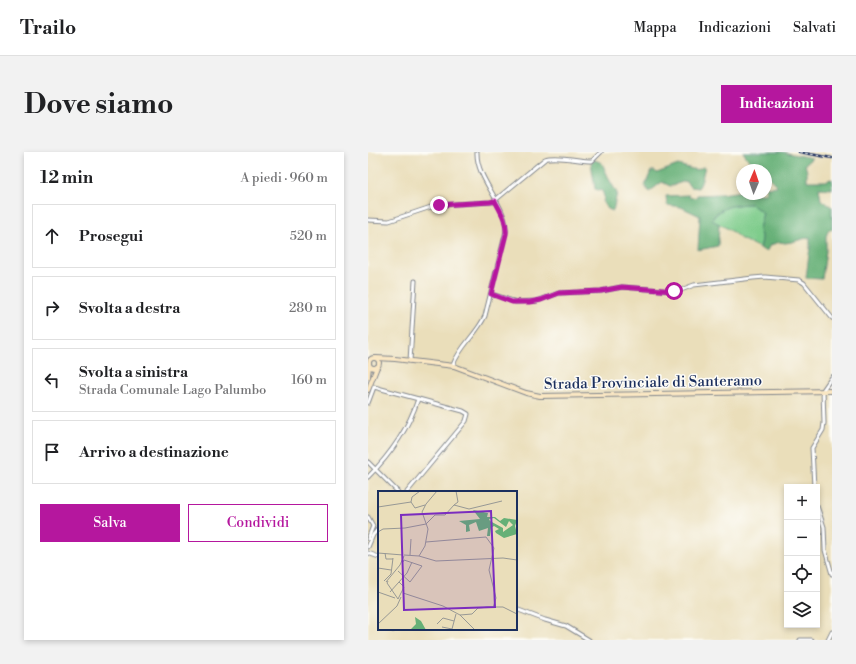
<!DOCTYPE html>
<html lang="it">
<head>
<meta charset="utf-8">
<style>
  :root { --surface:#fff; --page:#f2f2f2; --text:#202124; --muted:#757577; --line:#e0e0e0; --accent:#b5179e }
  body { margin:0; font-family:"Libre Bodoni",serif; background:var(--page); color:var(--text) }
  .controls { position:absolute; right:12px; bottom:12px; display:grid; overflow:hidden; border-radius:0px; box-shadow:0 2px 6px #0003 }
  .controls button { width:36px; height:36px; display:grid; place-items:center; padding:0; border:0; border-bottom:1px solid var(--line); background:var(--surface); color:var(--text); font:20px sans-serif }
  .compass { position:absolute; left:368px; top:12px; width:36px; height:36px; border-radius:50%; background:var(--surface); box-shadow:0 2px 6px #0003; rotate:2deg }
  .stop { position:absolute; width:12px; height:12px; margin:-9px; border:3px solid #b5179e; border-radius:50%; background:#fff }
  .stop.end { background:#b5179e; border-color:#fff; box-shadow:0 1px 4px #0008 }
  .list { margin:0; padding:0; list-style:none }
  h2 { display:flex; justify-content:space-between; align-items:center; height:52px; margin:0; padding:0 16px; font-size:17px }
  h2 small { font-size:13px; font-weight:400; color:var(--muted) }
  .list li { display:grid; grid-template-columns:26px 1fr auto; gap:12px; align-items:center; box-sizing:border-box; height:64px; margin:0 8px 8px; padding:0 8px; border:1px solid var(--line); border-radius:0px }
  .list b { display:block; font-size:15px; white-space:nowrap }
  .list p { margin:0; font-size:13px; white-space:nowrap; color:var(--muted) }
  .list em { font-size:13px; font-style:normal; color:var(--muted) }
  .actions { display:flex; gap:8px; padding:12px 16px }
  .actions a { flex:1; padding:9px 0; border:1px solid var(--accent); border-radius:0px; text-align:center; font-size:14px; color:var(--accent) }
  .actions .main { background:var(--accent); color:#fff }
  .icon { flex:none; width:22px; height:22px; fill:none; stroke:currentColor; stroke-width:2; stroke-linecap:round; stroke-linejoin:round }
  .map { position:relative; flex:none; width:464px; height:488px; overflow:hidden; border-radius:0px }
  header { display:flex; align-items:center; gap:24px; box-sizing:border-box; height:56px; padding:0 20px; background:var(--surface); border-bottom:1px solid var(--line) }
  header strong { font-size:19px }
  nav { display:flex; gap:22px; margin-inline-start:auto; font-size:14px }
  .intro { display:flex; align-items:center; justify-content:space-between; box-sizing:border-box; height:96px; padding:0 24px }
  h1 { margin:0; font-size:28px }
  .button { padding:10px 18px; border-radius:0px; background:var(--accent); color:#fff; font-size:14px; font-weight:700 }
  main { display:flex; gap:24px; padding:0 24px }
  aside { flex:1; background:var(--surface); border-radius:0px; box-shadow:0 2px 6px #0003 }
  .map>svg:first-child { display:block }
  .green { fill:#7ecc8b; stroke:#4c7e74 }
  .forest { fill:#66b077; stroke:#40706a }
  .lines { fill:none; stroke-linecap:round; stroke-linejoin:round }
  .minor-casing { stroke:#82868c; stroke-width:5 }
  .secondary-casing { stroke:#82868c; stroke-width:6 }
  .minor { stroke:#fff; stroke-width:3 }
  .secondary { stroke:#fae7c3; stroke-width:4 }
  .rail-casing { stroke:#1b2f5e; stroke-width:2.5 }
  .rail { stroke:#fdfcf7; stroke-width:1; stroke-dasharray:3; stroke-linecap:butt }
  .route { stroke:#b5179e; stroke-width:5 }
  .labels { text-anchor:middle; stroke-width:3; stroke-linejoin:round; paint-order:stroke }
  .street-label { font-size:15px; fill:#1b2f5e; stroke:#fdfcf7 }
  .inset-road { fill:none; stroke:#979895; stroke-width:1 }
  .view { fill:#7b2cbf; fill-opacity:0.15; stroke:#7b2cbf; stroke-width:2 }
  .inset-edge { fill:none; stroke:#1b2f5e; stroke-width:2 }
</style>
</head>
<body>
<header>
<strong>Trailo</strong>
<nav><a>Mappa</a><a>Indicazioni</a><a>Salvati</a></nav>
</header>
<div class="intro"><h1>Dove siamo</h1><a class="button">Indicazioni</a></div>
<main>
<aside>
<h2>12 min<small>A piedi · 960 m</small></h2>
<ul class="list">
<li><svg class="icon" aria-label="ahead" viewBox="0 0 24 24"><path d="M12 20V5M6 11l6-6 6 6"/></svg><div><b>Prosegui</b></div><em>520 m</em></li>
<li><svg class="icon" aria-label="right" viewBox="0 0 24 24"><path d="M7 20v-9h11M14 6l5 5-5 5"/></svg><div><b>Svolta a destra</b></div><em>280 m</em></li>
<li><svg class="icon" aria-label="left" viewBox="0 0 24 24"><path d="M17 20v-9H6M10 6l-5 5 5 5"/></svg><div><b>Svolta a sinistra</b><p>Strada Comunale Lago Palumbo</p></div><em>160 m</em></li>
<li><svg class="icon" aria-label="arrive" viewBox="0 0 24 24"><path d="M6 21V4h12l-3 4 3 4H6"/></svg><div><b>Arrivo a destinazione</b></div></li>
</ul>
<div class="actions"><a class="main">Salva</a><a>Condividi</a></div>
</aside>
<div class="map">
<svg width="464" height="488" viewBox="0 0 464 488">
  <rect width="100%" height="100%" fill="#fdfcf7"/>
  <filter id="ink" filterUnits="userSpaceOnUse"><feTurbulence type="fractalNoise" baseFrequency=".025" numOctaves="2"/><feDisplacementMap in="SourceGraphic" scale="8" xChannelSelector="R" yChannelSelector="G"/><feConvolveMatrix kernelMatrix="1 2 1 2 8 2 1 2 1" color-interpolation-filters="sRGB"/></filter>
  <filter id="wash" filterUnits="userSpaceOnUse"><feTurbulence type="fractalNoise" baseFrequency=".012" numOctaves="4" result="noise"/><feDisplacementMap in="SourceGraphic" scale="16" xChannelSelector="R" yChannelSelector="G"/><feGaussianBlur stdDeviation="0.9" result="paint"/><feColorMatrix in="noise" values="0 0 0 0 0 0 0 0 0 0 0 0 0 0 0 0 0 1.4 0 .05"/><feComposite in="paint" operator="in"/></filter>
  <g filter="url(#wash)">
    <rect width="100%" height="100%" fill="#eadeba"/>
    <path class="green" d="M377,52h6l12,9 -4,16 3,11 -2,8 -19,-9 -11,-9 -18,-10c3,-6 13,-13 19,-14 5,-1 9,-1 14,-2z"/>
    <g class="forest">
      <path d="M375,0h39l30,6 -7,6 2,8v9h19l2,-1 4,-1v10l-13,-1 2,12 11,7v23l-3,-1 -3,7v15l-4,28 -16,-1 4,-31v-10l-18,5 -7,1 -5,-1 -10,3 -4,7 -6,-4 2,-8 -3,-11 4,-16 -12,-9c-13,0 -33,2 -39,16l7,4 -1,22 -20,4 2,-34 -19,-9 -14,-2 -1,-9 23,-1 1,3 7,-1v-2l25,-1 20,-3v3h24v-7l11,-1 -11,-12v-4h-7l-11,-4 2,-2v-2z"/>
      <path d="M227,8l7,3 8,18 7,12 -4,18 -5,-2 -5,-6 1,-7 -2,-5 -7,-2 -4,-27z"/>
      <path d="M310,13l18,5 7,-3h2c-3,8 -2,15 -7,21l-8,-1 -4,-6 -16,5 -8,-4 -13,10 -4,-6 6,-15h4l2,2z"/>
    </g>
  </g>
  <g filter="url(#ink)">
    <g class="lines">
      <defs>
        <g id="minor">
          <path d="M0,68l21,1 48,-16 56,-3 52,-43c11,-4 34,2 47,2l9,-9"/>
          <path d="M123,142l25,8 21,-1 22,-8 42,-2 21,-4 52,4 7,-1 13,-5 59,-7 12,-1 34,3 5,3 28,35"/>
          <path d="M42,209l5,-80"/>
          <path d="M85,213c7,-19 24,-31 32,-49l21,-85c1,-27 -30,-51 -29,-79"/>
          <path d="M0,251l6,-16 89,24 5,3 -2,7 -59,71"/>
          <path d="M0,310l30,30"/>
          <path d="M0,325c23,-23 40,-47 50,-78"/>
          <path d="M446,335l-2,-39 11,-18 1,-7 -1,-33 9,-13"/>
          <path d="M449,354l7,21 1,23 7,24"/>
          <path d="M0,365l5,9 -5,13"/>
          <path d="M0,395l5,-12 6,-7"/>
          <path d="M0,401l11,4"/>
          <path d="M148,457l29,11 21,6 23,14"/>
          <path d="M25,478l1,-1"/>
          <path d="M432,488h12"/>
          <path d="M460,488l4,-8"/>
        </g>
        <g id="secondary">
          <circle cx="6" cy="211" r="5"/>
          <path d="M8,206l19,1 59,7 72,27 14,3 292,-5"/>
          <path d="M0,225l1,-11"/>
          <path d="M0,238l9,-23"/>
        </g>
      </defs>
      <use href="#minor" class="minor-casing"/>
      <use href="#secondary" class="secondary-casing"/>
      <use href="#minor" class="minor"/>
      <use href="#secondary" class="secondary"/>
      <defs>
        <path id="rail" d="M431,0l33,6"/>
      </defs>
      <use href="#rail" class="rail-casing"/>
      <use href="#rail" class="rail"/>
    </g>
  </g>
  <g class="lines" filter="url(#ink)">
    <path class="route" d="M71,53l51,-3 5,-1c6,11 12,20 11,33l-15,60 21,8h18l11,-2 18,-7 42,-2 21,-4 52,4"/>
  </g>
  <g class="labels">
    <g class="street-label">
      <text transform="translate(285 230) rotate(-1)" y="5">Strada Provinciale di Santeramo</text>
    </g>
  </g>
  <g transform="translate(10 339)">
    <rect width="139" height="139" fill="#eadeba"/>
    <path d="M95,19l15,3 -1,4h8l5,4 4,-3 13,2 -2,6 2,8 -13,4 -8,-5 -1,-2 4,-2 -5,-3 -3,2 -1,8h-3l1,-8 -9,3 -3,-9 -7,3 1,6 -4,1v-7l-7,-4 21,-2zM116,27l12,9 3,-6 4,4 -10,7v-4l-13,-7 -1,-2zM37,126l6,4 5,9h-16l6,-6z" fill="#66b077" fill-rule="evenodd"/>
    <path class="inset-road" d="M33,11l4,6 10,-3M76,14l4,-3 -2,-11M0,16l33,-5 1,-5 8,-6M0,41l5,-3 22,-1 21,-4 9,-9h10l9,-10 15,4 33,-8M48,51l60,-5 8,11 -5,22 7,28 -3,10M0,62l25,2M7,62l1,6h7M26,64l15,1 17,5 67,-3 14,2M32,64l1,-16M41,65l6,-10 3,-17 -6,-17 4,-8 11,-13M0,77l13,2M20,80l12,11 12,-16 -18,-6 -1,2M6,90l7,-7 2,-16M10,90l-1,2 11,16 6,-12 -5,-5M8,91l14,-17 4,-9M0,101l17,6M12,101l17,-19 5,-11M25,102l40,13 17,9 12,-1 6,-6 12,-1h13l14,7M82,124l15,15M0,133l19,-18 4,-9M59,133l6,-6 11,3M64,136l10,2 4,-15"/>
    <path class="view" d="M113,20l4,96 -91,3 -3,-95z"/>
    <rect width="139" height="139" class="inset-edge"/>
  </g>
</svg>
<div class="controls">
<button>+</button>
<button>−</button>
<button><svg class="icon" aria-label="locate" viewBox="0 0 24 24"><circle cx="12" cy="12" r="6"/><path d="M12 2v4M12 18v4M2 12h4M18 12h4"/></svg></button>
<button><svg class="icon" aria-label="layers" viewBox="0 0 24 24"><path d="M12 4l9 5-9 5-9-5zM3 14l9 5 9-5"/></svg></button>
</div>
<svg class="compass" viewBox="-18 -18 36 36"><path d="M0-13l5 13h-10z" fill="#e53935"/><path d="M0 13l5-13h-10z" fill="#757577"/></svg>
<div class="stop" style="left:306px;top:139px"></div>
<div class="stop end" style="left:71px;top:53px"></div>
</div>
</main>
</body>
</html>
